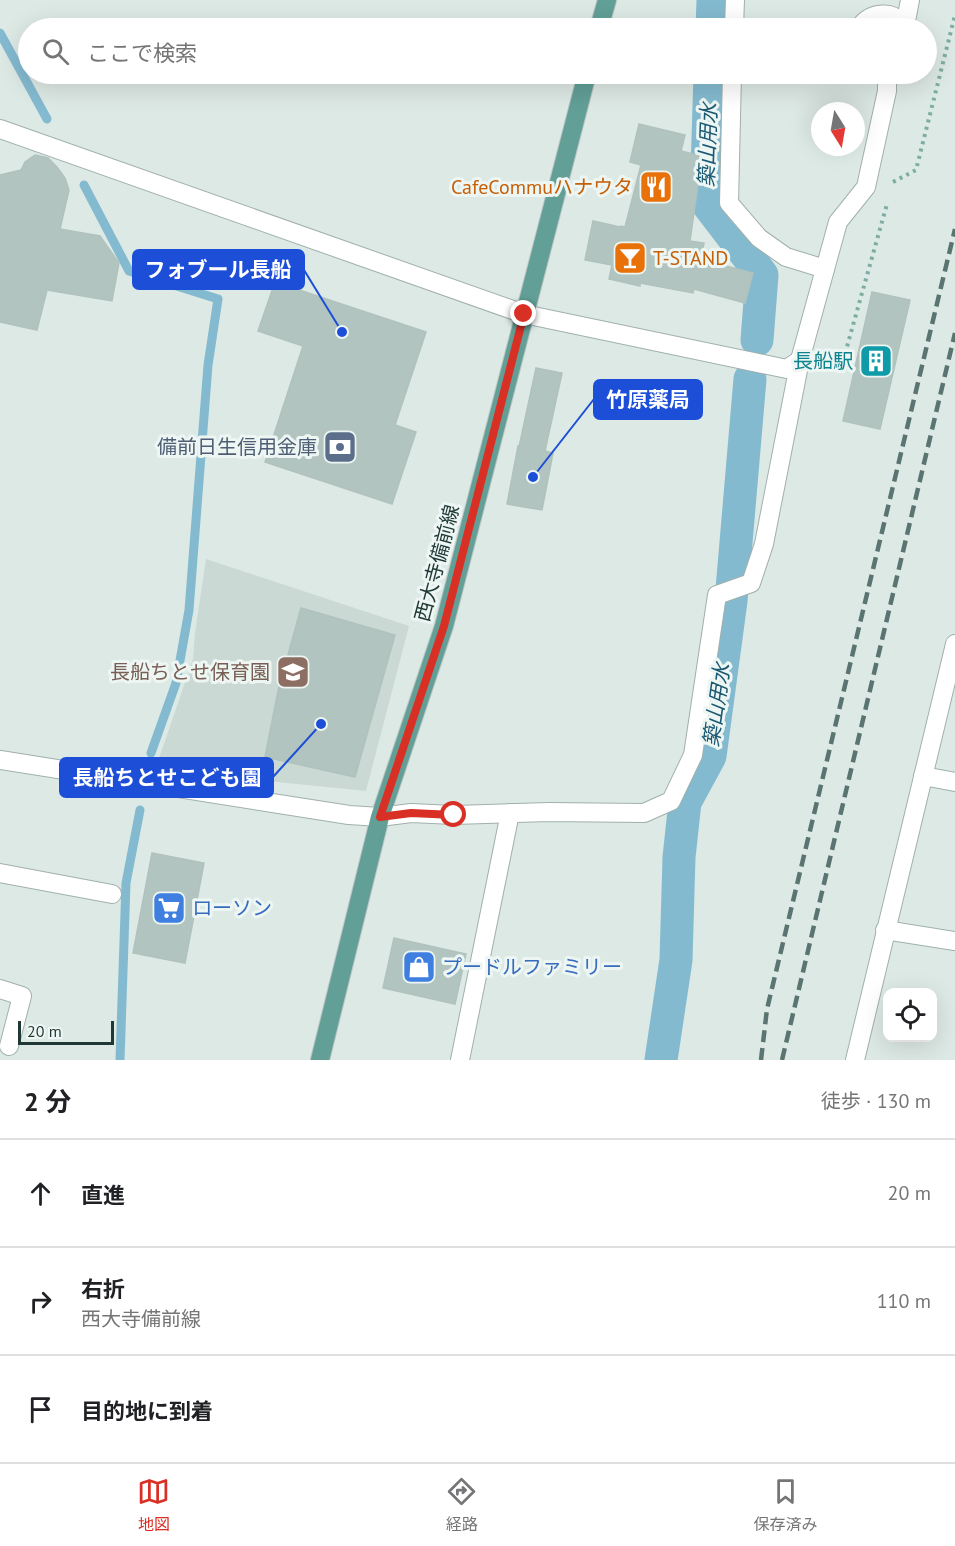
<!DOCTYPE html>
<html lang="ja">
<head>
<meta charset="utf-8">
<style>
  :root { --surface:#fff; --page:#f2f2f2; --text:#202124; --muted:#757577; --line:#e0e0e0; --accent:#d93025 }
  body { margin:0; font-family:"PT Sans","Noto Sans JP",sans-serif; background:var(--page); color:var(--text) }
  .controls { position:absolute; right:18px; bottom:18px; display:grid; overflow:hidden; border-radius:12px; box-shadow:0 6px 24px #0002 }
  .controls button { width:54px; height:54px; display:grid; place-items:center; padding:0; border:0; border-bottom:2px solid var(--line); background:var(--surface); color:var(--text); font:30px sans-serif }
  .compass { position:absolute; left:811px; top:102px; width:54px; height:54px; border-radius:50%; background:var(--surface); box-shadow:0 6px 24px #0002; rotate:169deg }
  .scale { position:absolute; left:18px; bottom:15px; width:96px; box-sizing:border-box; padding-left:6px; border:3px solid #1f3835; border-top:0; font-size:16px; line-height:21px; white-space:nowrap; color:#1f3835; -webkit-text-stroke:4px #edf6f3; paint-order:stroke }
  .stop { position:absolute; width:18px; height:18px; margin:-14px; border:4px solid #d93025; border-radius:50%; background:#fff }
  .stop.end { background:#d93025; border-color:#fff; box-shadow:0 2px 6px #0008 }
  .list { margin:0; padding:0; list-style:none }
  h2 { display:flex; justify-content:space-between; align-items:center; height:78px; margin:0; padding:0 24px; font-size:26px }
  h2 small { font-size:20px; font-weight:400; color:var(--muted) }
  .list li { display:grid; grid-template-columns:39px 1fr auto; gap:18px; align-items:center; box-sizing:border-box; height:108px; padding:0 24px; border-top:2px solid var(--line) }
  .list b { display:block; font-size:22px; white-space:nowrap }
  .list p { margin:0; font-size:20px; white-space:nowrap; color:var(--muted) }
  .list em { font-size:20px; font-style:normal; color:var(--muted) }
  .icon { flex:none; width:33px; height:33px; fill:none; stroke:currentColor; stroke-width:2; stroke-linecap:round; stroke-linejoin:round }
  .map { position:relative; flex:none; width:955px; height:1060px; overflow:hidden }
  .search { position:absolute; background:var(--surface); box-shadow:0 6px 24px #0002; left:18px; right:18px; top:18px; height:66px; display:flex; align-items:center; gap:15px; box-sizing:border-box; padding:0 21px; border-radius:33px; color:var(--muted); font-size:22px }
  .sheet { height:402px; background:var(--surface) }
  nav { display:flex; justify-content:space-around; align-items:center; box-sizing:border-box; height:84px; border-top:2px solid var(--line); background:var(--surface); font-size:16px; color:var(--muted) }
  nav a { display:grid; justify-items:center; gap:3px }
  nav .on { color:var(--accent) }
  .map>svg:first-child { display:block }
  .built { fill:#cbd9d4 }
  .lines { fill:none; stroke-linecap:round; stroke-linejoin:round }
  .stream { stroke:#84bad0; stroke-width:9 }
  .canal { stroke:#84bad0; stroke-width:33 }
  .building { fill:#b2c4bf; stroke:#b0c2bd; stroke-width:1.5 }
  .minor-casing { stroke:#a0b0ad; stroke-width:20 }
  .major-casing { stroke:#bcc3c2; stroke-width:20 }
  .path { stroke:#7dada4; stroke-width:4; stroke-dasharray:3 4.5; stroke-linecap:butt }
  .minor { stroke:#fff; stroke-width:18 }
  .major { stroke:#619f97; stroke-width:18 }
  .rail { stroke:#597471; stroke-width:4.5; stroke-dasharray:12 6; stroke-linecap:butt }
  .route { stroke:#d93025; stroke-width:8 }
  .labels { text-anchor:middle; stroke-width:6; stroke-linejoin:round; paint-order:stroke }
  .food-label { font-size:20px; fill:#c56008; stroke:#edf6f3; text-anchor:end }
  .culture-label { font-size:20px; fill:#0d838f; stroke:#edf6f3; text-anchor:end }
  .service-label { font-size:20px; fill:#4e5e75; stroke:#edf6f3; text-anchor:end }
  .street-label { font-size:20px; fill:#1f3835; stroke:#edf6f3 }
  .education-label { font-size:20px; fill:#785e54; stroke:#edf6f3; text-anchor:end }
  .shop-label { font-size:20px; fill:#366cbe; stroke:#edf6f3; text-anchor:start }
  .water-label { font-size:21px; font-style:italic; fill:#1a5973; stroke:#edf6f3 }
  .leader { fill:none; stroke:#1d4ed8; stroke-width:2 }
  .callout-dot { fill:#1d4ed8; stroke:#edf6f3; stroke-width:2 }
  .callout { fill:#1d4ed8; stroke:#1d4ed8; stroke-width:2 }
  .callout-label { font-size:21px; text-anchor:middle; font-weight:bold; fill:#fff }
</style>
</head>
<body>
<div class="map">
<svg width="955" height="1060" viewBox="0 0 955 1060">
  <rect width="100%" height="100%" fill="#dde9e5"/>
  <path class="built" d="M206,559l203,67 -43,165 -211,-21 38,-111 2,-26z"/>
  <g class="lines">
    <g class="stream">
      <path d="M0,33l47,86"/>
      <path d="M84,185l45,86 89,28 -10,66 -19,245 -13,73 -25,70"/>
      <path d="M120,1060l6,-177 14,-73"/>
    </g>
    <g class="canal">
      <path d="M712,28l1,-28"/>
      <path d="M710,74l-4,128 56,73 -5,65"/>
      <path d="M661,1060l15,-100 3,-103 6,-55 25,-46 21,-155 19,-222"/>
    </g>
  </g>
  <g class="building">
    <path d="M639,124l46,11 -4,16 21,5 -12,85 14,2 -4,16 53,14 -8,30 -51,-14 -1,4 -53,-10v3l-31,-7 3,-14 -27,-5 8,-39 27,6 1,-1 4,1 16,-62 -11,-3z"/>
    <path d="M35,155l13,3 9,9 8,11 4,12 -9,39 40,7 19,27 -7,38 -65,-11 -10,40 -37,-8v-147l21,-5 4,-8z"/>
    <path d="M275,282l151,50 -31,93 21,7 -24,72 -127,-42 38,-116 -45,-15z"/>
    <path d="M872,292l38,8 -30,129 -37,-8z"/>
    <path d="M536,368l26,5 -17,78 8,2 -11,57 -35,-6 11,-58 1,1z"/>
    <path d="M301,608l94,27 -40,142 -90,-20 13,-66z"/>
    <path d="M152,853l52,10 -19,100 -52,-10z"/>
    <path d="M394,938l72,16 -11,50 -72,-16z"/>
  </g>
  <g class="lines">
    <defs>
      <g id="minor">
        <path d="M905,26l5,-26"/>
        <path d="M734,28l1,-28"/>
        <path d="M859,28c12,-17 35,-19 47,0"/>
        <path d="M732,74l-3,129 30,35 27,19 39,12"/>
        <path d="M0,129l524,185 263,55 13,-9"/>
        <path d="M0,760l349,55 31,2 31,-4 43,2 95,-3 95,1 27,-12 22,-46 24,-160 34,-12 13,-39 36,-184 38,-138 28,-35 21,-96v-17"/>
        <path d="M923,776l32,6"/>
        <path d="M0,873l112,21"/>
        <path d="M885,930l70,11"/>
        <path d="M0,989l22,7 -13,50"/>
        <path d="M460,1060l50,-247"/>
        <path d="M855,1060l100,-416"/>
      </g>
      <g id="major">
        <path d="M599,28l8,-28"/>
        <path d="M320,1060l60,-243 64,-191 143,-552"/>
      </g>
    </defs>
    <use href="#minor" class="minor-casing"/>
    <use href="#major" class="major-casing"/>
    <g class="path">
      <path d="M893,182l23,-12 39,-155"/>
      <path d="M841,368l46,-164"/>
    </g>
    <use href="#minor" class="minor"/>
    <use href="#major" class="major"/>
    <g class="rail">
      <path d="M761,1060l6,-51 188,-780"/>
      <path d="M782,1060l173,-727"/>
    </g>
  </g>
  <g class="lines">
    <path class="route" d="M454,815l-43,-2 -31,4 64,-191 80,-312"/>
  </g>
  <defs>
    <symbol id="restaurant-square" viewBox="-11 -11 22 22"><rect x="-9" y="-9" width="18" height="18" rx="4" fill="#e8710a" stroke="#edf6f3"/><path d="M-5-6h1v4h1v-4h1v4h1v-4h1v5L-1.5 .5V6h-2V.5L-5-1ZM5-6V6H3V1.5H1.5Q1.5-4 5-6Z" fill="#fff"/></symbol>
    <symbol id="bar-square" viewBox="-11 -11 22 22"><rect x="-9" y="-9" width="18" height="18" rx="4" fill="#e8710a" stroke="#edf6f3"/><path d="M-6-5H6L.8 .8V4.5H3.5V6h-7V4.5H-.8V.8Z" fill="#fff"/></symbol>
    <symbol id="building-square" viewBox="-11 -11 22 22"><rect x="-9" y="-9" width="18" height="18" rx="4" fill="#0f9aa8" stroke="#edf6f3"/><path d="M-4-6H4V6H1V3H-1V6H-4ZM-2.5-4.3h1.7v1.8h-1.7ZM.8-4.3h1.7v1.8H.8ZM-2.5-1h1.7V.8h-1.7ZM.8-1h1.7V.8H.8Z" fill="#fff"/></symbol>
    <symbol id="bank-square" viewBox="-11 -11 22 22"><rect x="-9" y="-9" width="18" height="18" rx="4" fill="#5c6f8a" stroke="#edf6f3"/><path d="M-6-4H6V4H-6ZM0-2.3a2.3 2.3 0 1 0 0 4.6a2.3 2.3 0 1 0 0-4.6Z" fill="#fff"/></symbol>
    <symbol id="school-square" viewBox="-11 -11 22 22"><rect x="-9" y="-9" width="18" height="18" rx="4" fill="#8d6e63" stroke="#edf6f3"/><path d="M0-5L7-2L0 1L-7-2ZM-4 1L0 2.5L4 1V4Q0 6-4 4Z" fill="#fff"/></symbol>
    <symbol id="supermarket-square" viewBox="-11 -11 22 22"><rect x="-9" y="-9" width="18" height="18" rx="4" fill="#3f7fe0" stroke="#edf6f3"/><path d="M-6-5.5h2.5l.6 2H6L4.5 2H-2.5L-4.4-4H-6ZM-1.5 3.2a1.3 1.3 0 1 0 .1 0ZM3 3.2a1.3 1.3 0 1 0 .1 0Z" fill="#fff"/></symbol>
    <symbol id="shop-square" viewBox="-11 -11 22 22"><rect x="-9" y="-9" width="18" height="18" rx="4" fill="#3f7fe0" stroke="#edf6f3"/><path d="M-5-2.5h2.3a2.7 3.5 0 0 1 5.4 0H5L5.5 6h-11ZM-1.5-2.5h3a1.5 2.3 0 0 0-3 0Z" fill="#fff"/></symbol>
  </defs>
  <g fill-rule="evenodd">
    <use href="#restaurant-square" x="637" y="168" width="38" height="38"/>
    <use href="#bar-square" x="611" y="239" width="38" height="38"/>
    <use href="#building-square" x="857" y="342" width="38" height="38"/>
    <use href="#bank-square" x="321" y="428" width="38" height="38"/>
    <use href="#school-square" x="274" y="653" width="38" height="38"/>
    <use href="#supermarket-square" x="150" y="889" width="38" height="38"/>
    <use href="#shop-square" x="400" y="948" width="38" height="38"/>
  </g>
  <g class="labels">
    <g class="food-label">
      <text x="633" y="194">CafeCommuハナウタ</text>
      <text x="653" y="265" text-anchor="start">T-STAND</text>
    </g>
    <g class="culture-label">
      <text x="853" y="368">長船駅</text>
    </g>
    <g class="service-label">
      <text x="317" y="454">備前日生信用金庫</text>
    </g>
    <g class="street-label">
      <text transform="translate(437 563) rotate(-75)" y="7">西大寺備前線</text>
    </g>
    <g class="education-label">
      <text x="270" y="679">長船ちとせ保育園</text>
    </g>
    <g class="shop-label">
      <text x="192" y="915">ローソン</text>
      <text x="442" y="974">プードルファミリー</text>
    </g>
    <g class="water-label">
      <text transform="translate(708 145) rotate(-88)" y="7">築山用水</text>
      <text transform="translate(717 705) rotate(-82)" y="7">築山用水</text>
    </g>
  </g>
  <path class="leader" d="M342 332L304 270M533 477L594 399M321 724L273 777"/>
  <g class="callout-dot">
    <circle cx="342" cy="332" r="6"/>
    <circle cx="533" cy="477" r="6"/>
    <circle cx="321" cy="724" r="6"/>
  </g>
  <g class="callout">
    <rect x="133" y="250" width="171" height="39" rx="6"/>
    <rect x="594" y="380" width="108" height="39" rx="6"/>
    <rect x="60" y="758" width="213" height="39" rx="6"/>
  </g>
  <g class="callout-label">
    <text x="218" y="277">フォブール長船</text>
    <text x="648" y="407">竹原薬局</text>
    <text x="167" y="785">長船ちとせこども園</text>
  </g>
</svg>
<div class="controls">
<button><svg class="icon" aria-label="locate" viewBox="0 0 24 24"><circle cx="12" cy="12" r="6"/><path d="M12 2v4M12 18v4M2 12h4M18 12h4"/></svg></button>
</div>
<svg class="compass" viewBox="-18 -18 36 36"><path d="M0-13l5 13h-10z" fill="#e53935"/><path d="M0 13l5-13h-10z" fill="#757577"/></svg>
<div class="scale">20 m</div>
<div class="stop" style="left:454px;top:815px"></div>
<div class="stop end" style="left:524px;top:314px"></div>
<div class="search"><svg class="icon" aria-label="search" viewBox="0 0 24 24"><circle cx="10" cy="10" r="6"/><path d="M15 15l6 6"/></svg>ここで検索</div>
</div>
<section class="sheet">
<h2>2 分<small>徒歩 · 130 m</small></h2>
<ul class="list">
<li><svg class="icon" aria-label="ahead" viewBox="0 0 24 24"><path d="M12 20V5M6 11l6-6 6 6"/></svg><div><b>直進</b></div><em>20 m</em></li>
<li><svg class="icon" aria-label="right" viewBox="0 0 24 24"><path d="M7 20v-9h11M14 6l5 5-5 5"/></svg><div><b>右折</b><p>西大寺備前線</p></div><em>110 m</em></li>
<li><svg class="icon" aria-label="arrive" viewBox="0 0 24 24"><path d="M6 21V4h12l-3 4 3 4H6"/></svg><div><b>目的地に到着</b></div></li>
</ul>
</section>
<nav>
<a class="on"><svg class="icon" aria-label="map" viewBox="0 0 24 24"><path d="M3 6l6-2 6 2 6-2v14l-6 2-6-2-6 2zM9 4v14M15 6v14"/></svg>地図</a>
<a><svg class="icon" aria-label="directions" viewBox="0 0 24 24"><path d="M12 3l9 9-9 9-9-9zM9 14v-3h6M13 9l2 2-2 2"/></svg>経路</a>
<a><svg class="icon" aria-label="saved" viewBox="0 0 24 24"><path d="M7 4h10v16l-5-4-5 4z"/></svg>保存済み</a>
</nav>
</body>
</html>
